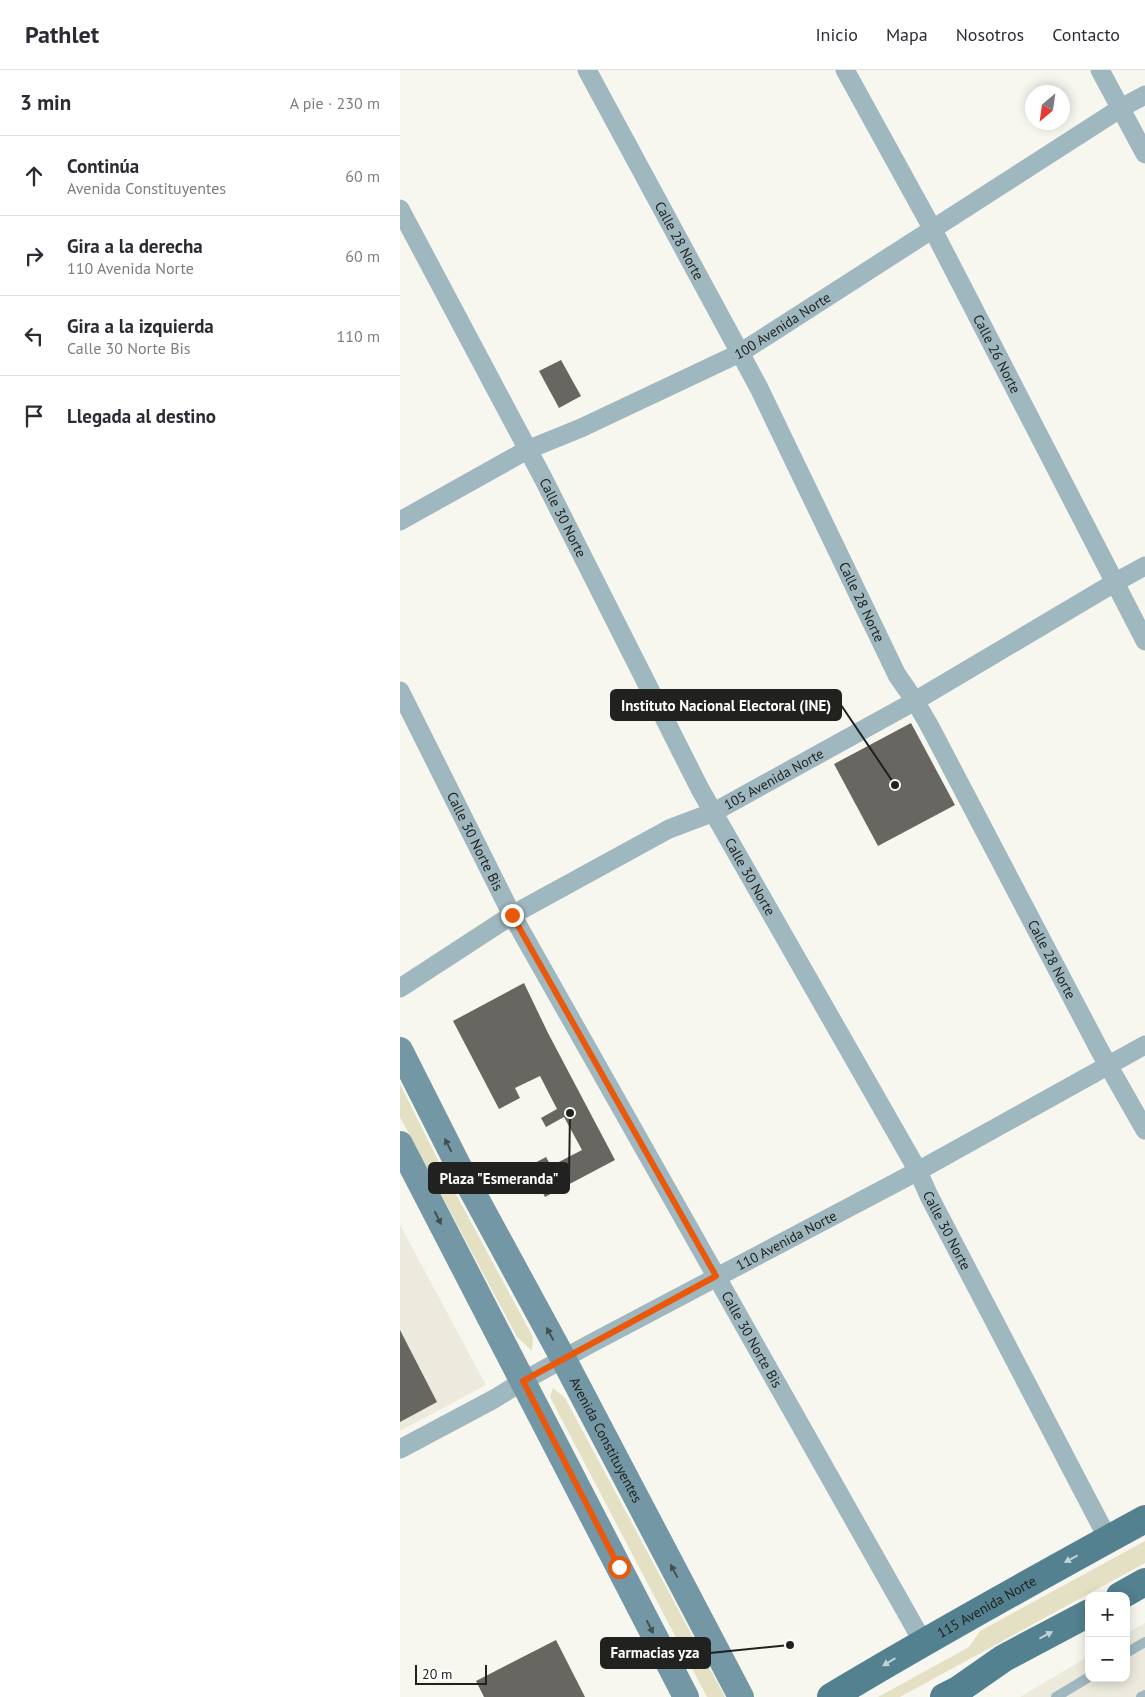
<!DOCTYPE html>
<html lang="es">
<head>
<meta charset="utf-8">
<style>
  :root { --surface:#fff; --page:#f2f2f3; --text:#2b2b33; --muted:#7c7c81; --line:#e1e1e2 }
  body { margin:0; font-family:"PT Sans",sans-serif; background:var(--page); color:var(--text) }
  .controls { position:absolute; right:15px; bottom:15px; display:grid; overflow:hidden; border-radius:10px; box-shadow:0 2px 12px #0003 }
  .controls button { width:45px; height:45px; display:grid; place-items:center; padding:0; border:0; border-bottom:1px solid var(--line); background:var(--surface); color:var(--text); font:25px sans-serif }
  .compass { position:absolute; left:625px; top:15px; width:45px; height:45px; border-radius:50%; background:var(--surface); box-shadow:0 2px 12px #0003; rotate:209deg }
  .scale { position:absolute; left:15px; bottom:12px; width:72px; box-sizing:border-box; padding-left:5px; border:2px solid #21211f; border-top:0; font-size:14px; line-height:18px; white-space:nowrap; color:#21211f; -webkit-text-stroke:4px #fff; paint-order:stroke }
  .stop { position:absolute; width:15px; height:15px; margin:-11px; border:4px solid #ea580c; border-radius:50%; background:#fff }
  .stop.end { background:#ea580c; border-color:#fff; box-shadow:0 1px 5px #0008 }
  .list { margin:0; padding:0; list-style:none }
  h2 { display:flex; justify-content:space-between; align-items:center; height:65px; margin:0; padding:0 20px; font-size:21px }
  h2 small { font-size:16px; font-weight:400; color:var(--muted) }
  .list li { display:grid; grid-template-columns:32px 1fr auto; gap:15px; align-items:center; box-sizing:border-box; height:80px; padding:0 20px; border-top:1px solid var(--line) }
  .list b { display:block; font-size:19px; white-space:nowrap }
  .list p { margin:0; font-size:16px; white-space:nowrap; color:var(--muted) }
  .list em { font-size:16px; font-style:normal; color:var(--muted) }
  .icon { flex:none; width:28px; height:28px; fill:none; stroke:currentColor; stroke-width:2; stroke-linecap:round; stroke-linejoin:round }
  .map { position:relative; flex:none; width:745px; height:1627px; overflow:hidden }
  header { display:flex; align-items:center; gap:30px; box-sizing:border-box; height:70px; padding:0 25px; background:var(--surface); border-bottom:1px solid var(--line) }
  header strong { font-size:24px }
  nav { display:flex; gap:28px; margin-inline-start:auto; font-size:18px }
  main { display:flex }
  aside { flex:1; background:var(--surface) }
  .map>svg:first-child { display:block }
  .built { fill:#eceadc }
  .green { fill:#e4e0c3 }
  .building { fill:#676661 }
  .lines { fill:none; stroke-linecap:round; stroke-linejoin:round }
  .lane { stroke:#9fb7bf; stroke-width:10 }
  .street { stroke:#9fb7bf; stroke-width:19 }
  .secondary { stroke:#7397a4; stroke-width:26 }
  .primary { stroke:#538190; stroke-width:28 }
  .oneway { fill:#425054 }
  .oneway2 { fill:#c3d3d8 }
  .route { stroke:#ea580c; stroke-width:6 }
  .labels { text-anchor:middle; stroke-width:5; stroke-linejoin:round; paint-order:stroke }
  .street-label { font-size:14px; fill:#21211f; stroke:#fff }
  .leader { fill:none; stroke:#21211f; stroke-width:2 }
  .callout-dot { fill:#21211f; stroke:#fff; stroke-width:2 }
  .callout { fill:#21211f; stroke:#21211f; stroke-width:2 }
  .callout-label { font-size:15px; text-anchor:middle; font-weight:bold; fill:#fff }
</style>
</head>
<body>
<header>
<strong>Pathlet</strong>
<nav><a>Inicio</a><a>Mapa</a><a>Nosotros</a><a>Contacto</a></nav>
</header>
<main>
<aside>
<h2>3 min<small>A pie · 230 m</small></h2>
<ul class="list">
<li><svg class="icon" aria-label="ahead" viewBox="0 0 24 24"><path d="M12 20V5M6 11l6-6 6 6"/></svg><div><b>Continúa</b><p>Avenida Constituyentes</p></div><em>60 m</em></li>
<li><svg class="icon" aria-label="right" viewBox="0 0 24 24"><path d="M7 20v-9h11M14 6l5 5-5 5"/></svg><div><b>Gira a la derecha</b><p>110 Avenida Norte</p></div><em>60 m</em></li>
<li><svg class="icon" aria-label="left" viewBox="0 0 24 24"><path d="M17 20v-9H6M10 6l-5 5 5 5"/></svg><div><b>Gira a la izquierda</b><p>Calle 30 Norte Bis</p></div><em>110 m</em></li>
<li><svg class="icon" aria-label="arrive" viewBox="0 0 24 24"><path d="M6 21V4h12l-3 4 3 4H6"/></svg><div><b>Llegada al destino</b></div></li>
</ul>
</aside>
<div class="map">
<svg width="745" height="1627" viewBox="0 0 745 1627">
  <rect width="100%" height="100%" fill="#f7f7f0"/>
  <g class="built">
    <path d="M0,1155l86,160 -86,46z"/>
    <path d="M745,1553v74h-125l69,-41v22h37v-44z"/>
  </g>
  <g class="green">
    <path d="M0,1014l44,88 89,165 -1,14 -15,-14 -117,-220z"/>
    <path d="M153,1318l12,10 160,299h-18l-157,-300z"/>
    <path d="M745,1471v22l-245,134h-22l91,-50 11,-16z"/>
  </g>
  <g class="building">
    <path d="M161,290l20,36 -22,12 -20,-37z"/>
    <path d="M511,653l44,82 -77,41 -44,-82z"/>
    <path d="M124,913l24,50 67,127 -70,37 -16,-31 17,-9 5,9 31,-16 -18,-33 -18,10 -5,-9 16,-9 -17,-33 -25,12 5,10 -21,11 -46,-88z"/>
    <path d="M0,1260l37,72 -37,20z"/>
    <path d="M156,1570l29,57h-101l-8,-16z"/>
  </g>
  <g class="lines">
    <g class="lane">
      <path d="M726,1583l19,-11"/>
      <path d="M656,1627l33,-20"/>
      <path d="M741,1627l4,-2"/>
    </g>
    <g class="street">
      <path id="s1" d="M187,0l172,318 138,287 18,26 14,24 171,326 45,79"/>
      <path id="s2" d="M445,0l87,158 213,413"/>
      <path d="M700,0l45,84"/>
      <path id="s3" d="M0,139l143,269 157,311 218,382 11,25 179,343"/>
      <path id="s4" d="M0,451l127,-71 54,-22 159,-75 381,-245 24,-13"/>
      <path id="s5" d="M0,621l112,224 411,727"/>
      <path id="s6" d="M0,918l112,-73 157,-86 45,-17 201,-111 199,-118 31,-17"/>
      <path id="s7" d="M0,1379l94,-50 29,-18 67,-37 328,-173 227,-126"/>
    </g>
    <g class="secondary">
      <path id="s8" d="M0,980l58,115 106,195 177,337"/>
      <path d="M0,1074l286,553"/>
    </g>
    <g class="primary">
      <path d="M720,1526l25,-14"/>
      <path id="s9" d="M431,1627c103,-62 208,-120 314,-178"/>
      <path d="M544,1627l14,-7 46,-32 85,-45"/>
    </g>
  </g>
  <defs><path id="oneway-solid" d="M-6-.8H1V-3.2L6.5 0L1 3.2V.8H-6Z" transform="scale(1.25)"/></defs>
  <g class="oneway">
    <use href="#oneway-solid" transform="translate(48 1075) rotate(-117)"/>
    <use href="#oneway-solid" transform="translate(38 1148) rotate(63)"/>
    <use href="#oneway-solid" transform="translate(150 1264) rotate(-118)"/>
    <use href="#oneway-solid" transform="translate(274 1501) rotate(-118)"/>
    <use href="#oneway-solid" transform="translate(250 1557) rotate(63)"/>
  </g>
  <g class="oneway2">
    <use href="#oneway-solid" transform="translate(671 1489) rotate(152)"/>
    <use href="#oneway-solid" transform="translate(646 1565) rotate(-28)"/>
    <use href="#oneway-solid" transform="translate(489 1592) rotate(149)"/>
  </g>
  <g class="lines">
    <path class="route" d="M112,845l204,361 -193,105 96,186"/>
  </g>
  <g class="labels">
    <g class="street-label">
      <text dy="5" stroke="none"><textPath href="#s1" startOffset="194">Calle 28 Norte</textPath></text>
      <text dy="5" stroke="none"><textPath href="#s4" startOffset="430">100 Avenida Norte</textPath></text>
      <text dy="5" stroke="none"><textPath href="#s2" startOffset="322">Calle 26 Norte</textPath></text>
      <text dy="5" stroke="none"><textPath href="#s3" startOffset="349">Calle 30 Norte</textPath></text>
      <text dy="5" stroke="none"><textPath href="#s1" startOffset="599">Calle 28 Norte</textPath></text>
      <text dy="5" stroke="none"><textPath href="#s6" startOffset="429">105 Avenida Norte</textPath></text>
      <text dy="5" stroke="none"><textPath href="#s5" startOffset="168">Calle 30 Norte Bis</textPath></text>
      <text dy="5" stroke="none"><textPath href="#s3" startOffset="754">Calle 30 Norte</textPath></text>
      <text dy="5" stroke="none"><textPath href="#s1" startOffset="1004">Calle 28 Norte</textPath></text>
      <text dy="5" stroke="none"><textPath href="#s3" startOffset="1159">Calle 30 Norte</textPath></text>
      <text dy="5" stroke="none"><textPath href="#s7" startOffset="439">110 Avenida Norte</textPath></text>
      <text dy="5" stroke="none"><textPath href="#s5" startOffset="738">Calle 30 Norte Bis</textPath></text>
      <text dy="5" stroke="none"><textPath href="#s8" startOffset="441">Avenida Constituyentes</textPath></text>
      <text dy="5" stroke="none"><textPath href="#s9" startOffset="180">115 Avenida Norte</textPath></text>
    </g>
  </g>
  <path class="leader" d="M495 715L441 635M170 1043L169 1108M390 1575L310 1583"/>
  <g class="callout-dot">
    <circle cx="495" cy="715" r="5"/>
    <circle cx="170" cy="1043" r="5"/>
    <circle cx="390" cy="1575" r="5"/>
  </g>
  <g class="callout">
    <rect x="211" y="620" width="230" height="30" rx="5"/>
    <rect x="29" y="1093" width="140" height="30" rx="5"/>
    <rect x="201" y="1568" width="109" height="30" rx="5"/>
  </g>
  <g class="callout-label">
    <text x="326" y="641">Instituto Nacional Electoral (INE)</text>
    <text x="99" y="1114">Plaza "Esmeranda"</text>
    <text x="255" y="1588">Farmacias yza</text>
  </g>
</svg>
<div class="controls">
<button>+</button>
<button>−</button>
</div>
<svg class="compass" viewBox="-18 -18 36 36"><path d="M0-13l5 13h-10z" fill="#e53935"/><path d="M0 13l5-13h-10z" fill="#7c7c81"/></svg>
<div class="scale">20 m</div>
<div class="stop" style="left:219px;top:1497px"></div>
<div class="stop end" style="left:112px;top:845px"></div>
</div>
</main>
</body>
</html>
